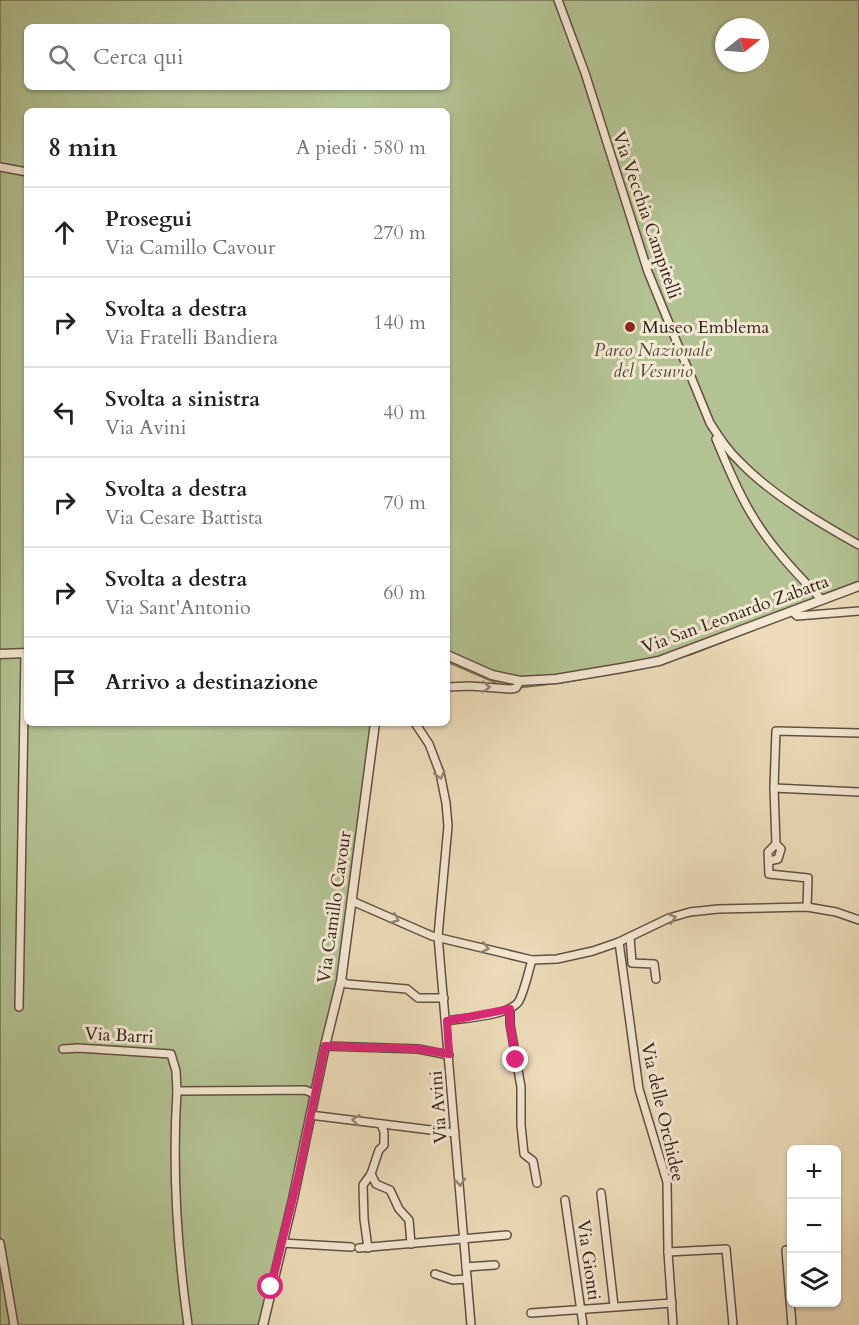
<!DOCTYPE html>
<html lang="it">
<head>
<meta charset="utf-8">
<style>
  :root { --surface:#fff; --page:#f6f6f6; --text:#202124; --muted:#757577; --line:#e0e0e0 }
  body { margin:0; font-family:Cardo,serif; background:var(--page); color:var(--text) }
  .controls { position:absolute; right:18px; bottom:18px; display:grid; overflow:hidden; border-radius:9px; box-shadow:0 2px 4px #0004 }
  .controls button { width:54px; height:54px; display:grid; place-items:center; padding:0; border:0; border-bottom:2px solid var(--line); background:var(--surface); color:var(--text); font:30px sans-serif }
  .compass { position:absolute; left:715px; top:18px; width:54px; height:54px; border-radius:50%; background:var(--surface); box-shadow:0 2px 4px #0004; rotate:73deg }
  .stop { position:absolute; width:18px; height:18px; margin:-14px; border:4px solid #db2777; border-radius:50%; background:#fff }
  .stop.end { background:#db2777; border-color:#fff; box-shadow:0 2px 6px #0008 }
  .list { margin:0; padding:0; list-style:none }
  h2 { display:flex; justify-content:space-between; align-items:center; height:78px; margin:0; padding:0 24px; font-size:26px }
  h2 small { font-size:20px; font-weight:400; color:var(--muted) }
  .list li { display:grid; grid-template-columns:39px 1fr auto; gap:18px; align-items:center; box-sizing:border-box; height:90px; padding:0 24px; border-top:2px solid var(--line) }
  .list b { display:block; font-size:22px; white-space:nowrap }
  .list p { margin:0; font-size:20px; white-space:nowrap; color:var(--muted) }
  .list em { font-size:20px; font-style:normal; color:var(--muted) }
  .icon { flex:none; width:33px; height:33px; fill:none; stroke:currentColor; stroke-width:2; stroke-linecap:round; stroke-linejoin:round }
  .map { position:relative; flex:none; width:859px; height:1325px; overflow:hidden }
  .search { position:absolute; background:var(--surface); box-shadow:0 2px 4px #0004; left:24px; top:24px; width:426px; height:66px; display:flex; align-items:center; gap:15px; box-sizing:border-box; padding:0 21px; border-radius:9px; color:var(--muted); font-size:22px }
  .panel { position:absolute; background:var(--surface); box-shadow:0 2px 4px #0004; left:24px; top:108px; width:426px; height:618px; border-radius:9px }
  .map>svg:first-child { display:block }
  .green { fill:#b3c292; stroke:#747256; stroke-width:1.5; fill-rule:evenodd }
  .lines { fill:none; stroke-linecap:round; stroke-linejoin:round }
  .minor-casing { stroke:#635042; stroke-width:10 }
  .tertiary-casing { stroke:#635042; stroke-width:11 }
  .minor { stroke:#f3e8d2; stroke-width:7 }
  .tertiary { stroke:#f3e8d2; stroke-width:8 }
  .oneway { stroke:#948576 }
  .route { stroke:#db2777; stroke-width:8 }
  .poi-dot { fill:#8f2418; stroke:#f3e8d2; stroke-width:2 }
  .labels { text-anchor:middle; stroke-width:6; stroke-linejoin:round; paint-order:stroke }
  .street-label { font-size:18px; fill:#35221b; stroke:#f3e8d2 }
  .poi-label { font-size:18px; fill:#35221b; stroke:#f3e8d2; text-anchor:start }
  .park-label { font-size:18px; font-style:italic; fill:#544a39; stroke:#f3e8d2 }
</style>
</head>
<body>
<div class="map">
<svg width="859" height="1325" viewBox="0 0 859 1325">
  <rect width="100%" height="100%" fill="#ecdcb9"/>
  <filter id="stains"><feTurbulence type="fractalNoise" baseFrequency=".00333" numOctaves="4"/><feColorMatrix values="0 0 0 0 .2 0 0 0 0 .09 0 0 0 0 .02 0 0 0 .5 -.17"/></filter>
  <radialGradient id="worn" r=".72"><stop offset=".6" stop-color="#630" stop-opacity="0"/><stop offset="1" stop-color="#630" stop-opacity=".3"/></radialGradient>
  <path class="green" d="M0,0h859v589l-169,66 -67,17 -63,11 -50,6 -63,-27v-551h-420v612h350c-21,139 -39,279 -67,417 -13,62 -31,123 -46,185h-264zM27,27h420v60h-420zM724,27h36v36h-36z"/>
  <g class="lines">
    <defs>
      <g id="minor">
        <path d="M558,0l27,73 63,199 62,151c9,14 18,28 31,40 31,32 79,60 118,82"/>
        <path d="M0,167l27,5"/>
        <path d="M716,439c11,26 21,52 36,76 18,31 45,59 70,85"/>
        <path d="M792,611l5,5 62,-5"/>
        <path d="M447,687l23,-1 41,3 5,-1 4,-7"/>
        <path d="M415,723l14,21 11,29 6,30 2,23 -10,110 33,389"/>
        <path d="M774,787l2,-56 83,2"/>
        <path d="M776,844l-8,8 1,22 39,4 -1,29"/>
        <path d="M769,861l9,-2 3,-10 -5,-5 -2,-56 85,4"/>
        <path d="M352,901l80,35 100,24 25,-1 36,-8 26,-9 50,-24 21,-6 28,-3 89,-2 29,5 23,8"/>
        <path d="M630,937l2,26 22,1 2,15"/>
        <path d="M619,942l20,147 28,93 1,70 5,73"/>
        <path d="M341,981l6,3 60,5 11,9h26"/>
        <path d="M19,1007l6,-354"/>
        <path d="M510,1009v15l11,63v38l3,29 9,7 4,22"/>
        <path d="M447,1021c16,-3 63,-5 72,-20 6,-12 9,-28 13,-41"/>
        <path d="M325,1046l93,3 31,6"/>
        <path d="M63,1049l15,-1 93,6 5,17 1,20"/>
        <path d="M310,1115l145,18"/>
        <path d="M371,1174l5,10 14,6 9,19 10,11 2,24"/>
        <path d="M601,1193l13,113"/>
        <path d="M565,1200l18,125"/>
        <path d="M0,1243l14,82"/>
        <path d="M282,1243l69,4"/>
        <path d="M359,1248l148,-13"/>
        <path d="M368,1248l-4,-29 -1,-34 8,-11 8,-24 5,-5v-13l-3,-8"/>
        <path d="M786,1250l6,75"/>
        <path d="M668,1252l58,-3 7,76"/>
        <path d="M466,1267l29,-2"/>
        <path d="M435,1274l18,6 14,-1"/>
        <path d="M531,1313l141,-10"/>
        <path d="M188,1325c-11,-78 -16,-155 -11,-234l128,-1 10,4"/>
      </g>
      <g id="tertiary">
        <path d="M0,654l27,-1"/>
        <path d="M447,655l45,20 28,6 36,-2 66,-11 37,-7 200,-75"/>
        <path d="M263,1325l30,-126 32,-153 16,-65 34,-258"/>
      </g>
    </defs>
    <use href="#minor" class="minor-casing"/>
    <use href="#tertiary" class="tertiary-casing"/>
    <use href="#minor" class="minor"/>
    <use href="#tertiary" class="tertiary"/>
  </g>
  <defs><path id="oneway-chevron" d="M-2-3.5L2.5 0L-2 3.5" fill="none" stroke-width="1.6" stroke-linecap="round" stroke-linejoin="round" transform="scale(1.5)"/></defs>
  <g class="oneway">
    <use href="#oneway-chevron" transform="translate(486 687) rotate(4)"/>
    <use href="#oneway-chevron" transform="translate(440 775) rotate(75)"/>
    <use href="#oneway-chevron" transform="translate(672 918) rotate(-17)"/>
    <use href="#oneway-chevron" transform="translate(395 919) rotate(24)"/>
    <use href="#oneway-chevron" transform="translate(485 948) rotate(14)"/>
    <use href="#oneway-chevron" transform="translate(356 1120) rotate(-174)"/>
    <use href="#oneway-chevron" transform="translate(460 1182) rotate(86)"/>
  </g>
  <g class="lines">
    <path class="route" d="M271,1287l28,-114 26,-127 93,3 31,5 -2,-33 63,-12v15l6,36"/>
  </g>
  <circle class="poi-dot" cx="630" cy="327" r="6"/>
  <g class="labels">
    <g class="street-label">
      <text transform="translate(647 215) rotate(71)" y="6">Via Vecchia Campitelli</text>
      <text transform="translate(735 614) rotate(-20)" y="6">Via San Leonardo Zabatta</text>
      <text transform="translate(334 907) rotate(-82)" y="6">Via Camillo Cavour</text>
      <text transform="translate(119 1035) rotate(3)" y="6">Via Barri</text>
      <text transform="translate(438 1107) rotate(-94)" y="6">Via Avini</text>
      <text transform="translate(663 1112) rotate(77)" y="6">Via delle Orchidee</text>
      <text transform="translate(589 1260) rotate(82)" y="6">Via Gionti</text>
    </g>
    <g class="poi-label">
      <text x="642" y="333">Museo Emblema</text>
    </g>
    <g class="park-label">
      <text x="653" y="356">Parco Nazionale<tspan x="653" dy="21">del Vesuvio</tspan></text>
    </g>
  </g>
  <rect width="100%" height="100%" filter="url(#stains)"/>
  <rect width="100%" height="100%" fill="url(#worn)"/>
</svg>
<div class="controls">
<button>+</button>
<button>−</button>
<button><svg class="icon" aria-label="layers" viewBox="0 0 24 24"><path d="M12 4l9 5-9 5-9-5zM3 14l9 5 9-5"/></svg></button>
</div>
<svg class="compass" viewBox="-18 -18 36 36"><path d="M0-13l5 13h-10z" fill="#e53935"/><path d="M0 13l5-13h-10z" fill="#757577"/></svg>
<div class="stop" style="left:271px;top:1287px"></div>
<div class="stop end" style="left:516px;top:1060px"></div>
<div class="search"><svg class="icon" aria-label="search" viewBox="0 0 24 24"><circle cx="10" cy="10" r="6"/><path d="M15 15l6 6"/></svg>Cerca qui</div>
<section class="panel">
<h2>8 min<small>A piedi · 580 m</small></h2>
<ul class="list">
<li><svg class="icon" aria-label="ahead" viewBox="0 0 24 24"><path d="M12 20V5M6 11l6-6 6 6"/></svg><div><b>Prosegui</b><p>Via Camillo Cavour</p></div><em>270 m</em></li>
<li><svg class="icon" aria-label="right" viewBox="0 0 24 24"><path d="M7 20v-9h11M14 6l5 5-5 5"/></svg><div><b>Svolta a destra</b><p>Via Fratelli Bandiera</p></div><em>140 m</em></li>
<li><svg class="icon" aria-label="left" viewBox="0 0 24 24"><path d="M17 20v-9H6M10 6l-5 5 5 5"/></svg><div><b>Svolta a sinistra</b><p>Via Avini</p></div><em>40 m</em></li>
<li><svg class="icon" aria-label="right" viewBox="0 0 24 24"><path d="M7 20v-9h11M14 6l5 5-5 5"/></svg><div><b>Svolta a destra</b><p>Via Cesare Battista</p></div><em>70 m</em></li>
<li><svg class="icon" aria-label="right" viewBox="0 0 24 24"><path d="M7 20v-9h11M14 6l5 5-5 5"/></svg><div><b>Svolta a destra</b><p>Via Sant'Antonio</p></div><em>60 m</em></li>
<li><svg class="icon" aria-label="arrive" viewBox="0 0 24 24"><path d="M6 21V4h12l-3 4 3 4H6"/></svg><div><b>Arrivo a destinazione</b></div></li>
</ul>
</section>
</div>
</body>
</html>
